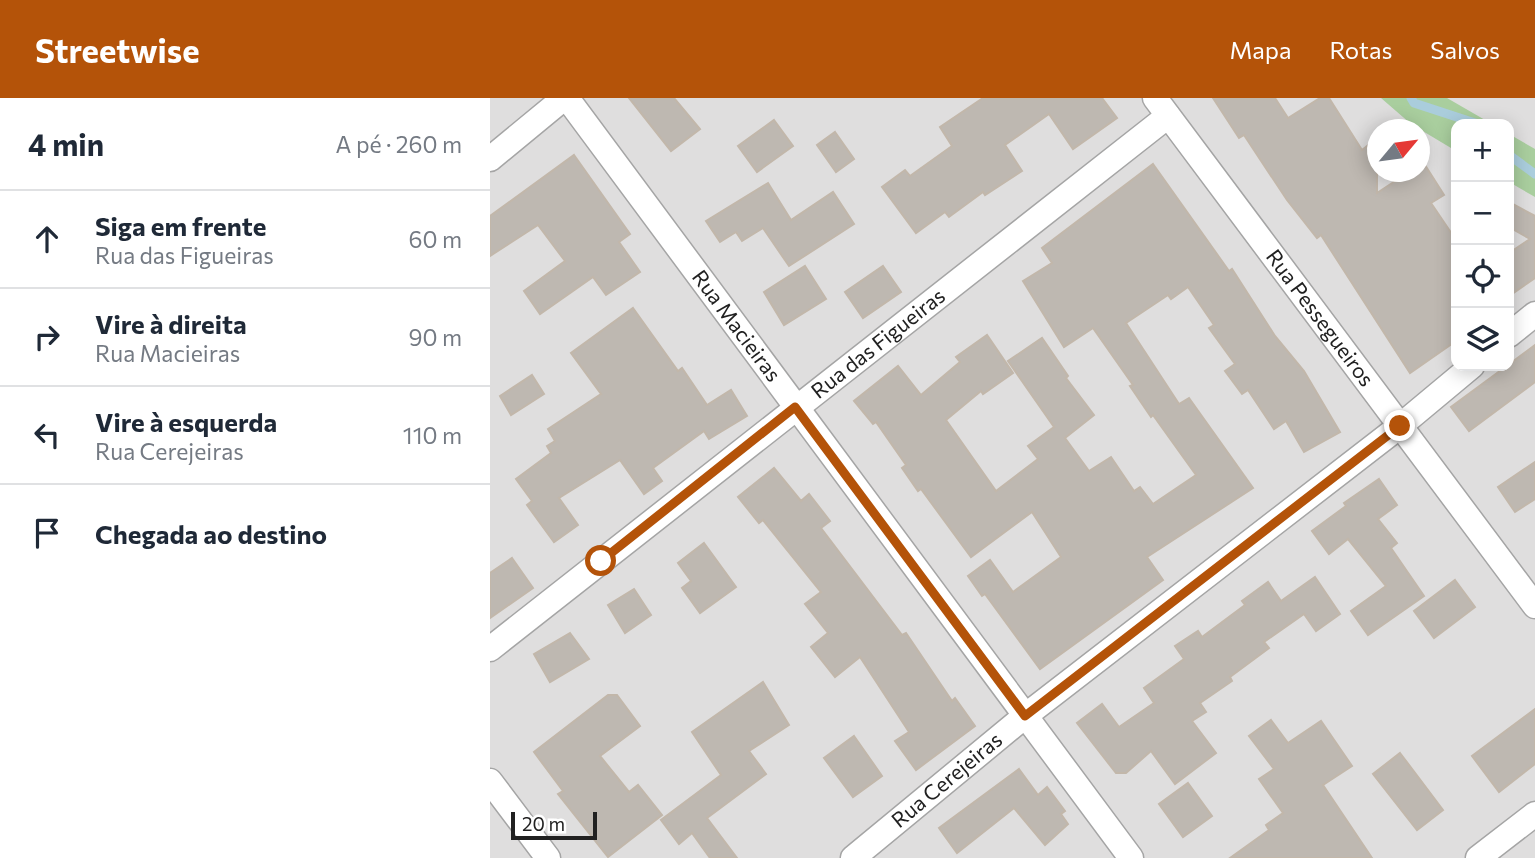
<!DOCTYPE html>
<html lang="pt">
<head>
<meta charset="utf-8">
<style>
  :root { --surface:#fff; --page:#f6f6f7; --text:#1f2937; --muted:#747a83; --line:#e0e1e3; --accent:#b45309 }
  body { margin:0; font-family:Commissioner,sans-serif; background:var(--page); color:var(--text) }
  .controls { position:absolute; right:21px; top:21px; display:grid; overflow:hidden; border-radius:14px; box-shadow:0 4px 18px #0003 }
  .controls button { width:63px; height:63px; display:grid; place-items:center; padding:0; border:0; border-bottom:2px solid var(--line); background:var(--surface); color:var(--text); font:35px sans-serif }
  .compass { position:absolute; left:877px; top:21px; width:63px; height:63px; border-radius:50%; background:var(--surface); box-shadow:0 4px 18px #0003; rotate:61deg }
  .scale { position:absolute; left:21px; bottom:18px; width:86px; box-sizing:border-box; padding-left:7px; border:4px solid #212121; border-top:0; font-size:19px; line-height:24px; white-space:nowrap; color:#212121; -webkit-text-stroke:5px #fff; paint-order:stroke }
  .stop { position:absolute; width:21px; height:21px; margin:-16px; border:5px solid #b45309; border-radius:50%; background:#fff }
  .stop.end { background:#b45309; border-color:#fff; box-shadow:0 2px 7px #0008 }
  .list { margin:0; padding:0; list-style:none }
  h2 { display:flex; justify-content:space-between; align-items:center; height:91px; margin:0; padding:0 28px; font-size:30px }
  h2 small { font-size:23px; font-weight:400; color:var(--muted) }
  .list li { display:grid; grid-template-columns:46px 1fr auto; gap:21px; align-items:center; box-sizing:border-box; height:98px; padding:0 28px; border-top:2px solid var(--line) }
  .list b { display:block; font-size:26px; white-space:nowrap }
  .list p { margin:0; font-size:23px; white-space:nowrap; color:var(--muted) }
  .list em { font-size:23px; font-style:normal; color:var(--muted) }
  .icon { flex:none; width:38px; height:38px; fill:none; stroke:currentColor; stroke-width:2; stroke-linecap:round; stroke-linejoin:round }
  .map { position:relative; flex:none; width:1045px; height:760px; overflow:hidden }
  header { display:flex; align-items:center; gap:42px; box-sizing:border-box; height:98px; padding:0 35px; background:var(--accent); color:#fff }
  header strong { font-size:33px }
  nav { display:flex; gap:38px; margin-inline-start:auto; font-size:24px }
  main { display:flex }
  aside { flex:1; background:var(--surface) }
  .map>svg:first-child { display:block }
  .residential { fill:#dfdede; fill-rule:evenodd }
  .forest { fill:#a9ce9e }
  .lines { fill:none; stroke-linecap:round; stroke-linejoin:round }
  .stream { stroke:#aacddc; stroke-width:9 }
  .building { fill:#beb8b1; stroke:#c2b7aa; stroke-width:2 }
  .minor-casing { stroke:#a5a5a5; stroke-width:27 }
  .minor { stroke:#fff; stroke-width:24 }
  .route { stroke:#b45309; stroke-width:9 }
  .labels { text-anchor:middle; stroke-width:5; stroke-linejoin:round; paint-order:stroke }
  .street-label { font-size:21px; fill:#212121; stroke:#fff }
</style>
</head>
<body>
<header>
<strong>Streetwise</strong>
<nav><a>Mapa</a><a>Rotas</a><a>Salvos</a></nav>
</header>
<main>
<aside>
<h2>4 min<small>A pé · 260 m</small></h2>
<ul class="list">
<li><svg class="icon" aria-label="ahead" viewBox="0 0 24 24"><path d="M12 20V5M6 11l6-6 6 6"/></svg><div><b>Siga em frente</b><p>Rua das Figueiras</p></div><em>60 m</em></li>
<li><svg class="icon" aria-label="right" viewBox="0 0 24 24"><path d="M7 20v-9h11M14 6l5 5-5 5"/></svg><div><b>Vire à direita</b><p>Rua Macieiras</p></div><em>90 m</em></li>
<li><svg class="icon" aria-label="left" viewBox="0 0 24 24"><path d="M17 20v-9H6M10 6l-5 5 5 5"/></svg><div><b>Vire à esquerda</b><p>Rua Cerejeiras</p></div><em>110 m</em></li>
<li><svg class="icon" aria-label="arrive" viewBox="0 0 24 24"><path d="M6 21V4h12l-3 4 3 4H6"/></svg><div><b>Chegada ao destino</b></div></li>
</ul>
</aside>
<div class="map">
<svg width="1045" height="760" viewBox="0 0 1045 760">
  <rect width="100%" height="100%" fill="#f1eee8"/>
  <path class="residential" d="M0,0h1045v760h-1045zM966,26h53v242h-53zM888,32h42v42h-42z"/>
  <g class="forest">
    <path d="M891,0h66l45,26h-36v27l-45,-27z"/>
    <path d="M1019,36l26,15v48l-26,-15z"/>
  </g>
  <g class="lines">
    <g class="stream">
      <path d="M921,0l3,5 64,21"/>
      <path d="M1019,57l26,19"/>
    </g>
  </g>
  <g class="building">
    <path d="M139,0h45l26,31 -29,22z"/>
    <path d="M493,0h119l15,20 -44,31 -24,-35 -44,31 17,26 -37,24 -2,-3 -34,25 -4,-5 -29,21 -34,-46 23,-17 5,6 42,-30 -12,-19z"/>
    <path d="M723,0h62l13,20 32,-20h9l33,52 15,-12v55l32,-21h10l4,-10 21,33 -13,8 25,37v101l-46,32 -89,-138 -4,3 -30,-38 -43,-65 -5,3z"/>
    <path d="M284,22l19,26 -36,26 -19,-26z"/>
    <path d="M345,34l19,27 -18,13 -19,-27z"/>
    <path d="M84,57l56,79 -11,8 21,30 -34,23 -13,-18 -53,37 -16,-23 41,-30 -27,-36 -48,31v-40z"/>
    <path d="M663,66l76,107 3,-2 43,67 29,35 36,61 -36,20 -18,-31 -12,8 -26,-39 -6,4 -17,-23 10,-7 -26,-36 5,-3 -26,-38 -17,12 -3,-4 -42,28 53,81 10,-6 64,90 -106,69 16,23 -123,89 -55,-75 -3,2 -14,-20 22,-16 23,32 48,-35 -29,-45 -61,45 -50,-68 -3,2 -16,-23 4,-3 -30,-43 -3,2 -19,-23 44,-35 23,29 39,-33 -4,-5 31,-22 26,38 -30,21 -2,-3 -35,29 50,71 42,-32 -10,-13 26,-19 -46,-66 34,-23 26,38 -2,2 28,37 -29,23 24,33 22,-14 23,34 6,-4 13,17 43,-29 -43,-60 -2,2 -21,-31 3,-1 -40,-57 -29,19 -41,-66 29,-18 -10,-15z"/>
    <path d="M278,85l23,37 42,-28 21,32 -65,42 -26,-38 -21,13 -6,-9 -16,10 -14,-21z"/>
    <path d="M1019,104l26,14v62l-26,18v-43l21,-14 -21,-12z"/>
    <path d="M315,168l21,33 -42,26 -20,-33z"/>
    <path d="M393,168l18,26 -38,26 -18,-26z"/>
    <path d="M143,210l45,63 4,-3 25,37 24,-15 16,26 -38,23 -5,-8 -51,37 9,13 -18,13 -24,-34 -61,38 19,27 -24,17 -27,-37 5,-4 -16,-22 35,-26 -4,-7 8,-5 -7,-12 53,-35 -30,-41z"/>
    <path d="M1045,247v37l-66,49 -18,-24z"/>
    <path d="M42,277l12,19 -33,21 -11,-19z"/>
    <path d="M1045,364v37l-20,13 -17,-25z"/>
    <path d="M284,370l27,33 8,-7 21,27 -9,7 81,107 4,-2 46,68 3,-3 20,28 -59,44 -21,-29 14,-9 -49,-75 -25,20 -24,-30 17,-14 -23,-29 16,-12 -58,-72 -4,3 -21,-26z"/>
    <path d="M889,381l18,26 -19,14 19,24 -6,5 33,48 -56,39 -17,-24 35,-25 -38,-47 -19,15 -17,-23 34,-25 -2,-3z"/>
    <path d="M214,445l32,44 -36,26 -18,-25 9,-7 -13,-18z"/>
    <path d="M22,460l21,30 -43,30v-45z"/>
    <path d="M825,479l25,37 -24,17 -12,-17 -40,28 5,6 -39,29 2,4 -32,22 6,9 -14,9 24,32 -41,31 -24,-33 -25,22h-10l-39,-50 25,-19 17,23 35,-24 -10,-15 40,-29 -9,-13 23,-15 4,6 43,-32 -3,-4 26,-19 13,19z"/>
    <path d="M965,482l20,27 -41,31 -20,-27z"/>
    <path d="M144,491l17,26 -26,18 -17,-28z"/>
    <path d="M80,535l19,26 -39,23 -16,-28z"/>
    <path d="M273,584l26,43 -40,26 17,23 -59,44 30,40h-27l-18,-25 -13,11 -18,-24 60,-45 -29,-43z"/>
    <path d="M118,597h9l23,31 -40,30 29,36 9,-7 24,30 -54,42 -50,-63 5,-3 -29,-39z"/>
    <path d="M1045,611v55l-36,28 -27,-36z"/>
    <path d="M781,622l17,23 33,-22 31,45 -29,19 49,73h-142l39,-28 -3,-5 17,-12 -24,-34 15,-10 -25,-33z"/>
    <path d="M364,638l28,40 -29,21 -29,-39z"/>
    <path d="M910,655l43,57 -26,20 -44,-56z"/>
    <path d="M529,671l19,26 9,-8 18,24 -4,3 7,10 -23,21 -31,-37 -57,45 -18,-25z"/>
    <path d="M698,685l24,33 -29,21 -24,-33z"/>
  </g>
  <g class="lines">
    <defs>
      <g id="minor">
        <path id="s1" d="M77,0l564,760"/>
        <path id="s2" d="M665,0l380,508"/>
        <path d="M0,61l74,-61"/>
        <path d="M1019,237l26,-21"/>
        <path id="s3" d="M0,551l678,-533"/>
        <path d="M0,683l58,77"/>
        <path id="s4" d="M363,760l172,-142 375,-290 72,-60"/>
        <path d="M988,760l57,-44"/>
      </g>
    </defs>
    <use href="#minor" class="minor-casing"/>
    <use href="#minor" class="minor"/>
  </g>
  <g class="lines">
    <path class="route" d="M111,463l194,-154 230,309 375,-290"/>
  </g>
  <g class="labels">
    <g class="street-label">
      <text dy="7" stroke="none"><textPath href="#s2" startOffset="275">Rua Pessegueiros</textPath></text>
      <text dy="7" stroke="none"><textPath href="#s1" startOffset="284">Rua Macieiras</textPath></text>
      <text dy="7" stroke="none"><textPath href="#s3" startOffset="494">Rua das Figueiras</textPath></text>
      <text dy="7" stroke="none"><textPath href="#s4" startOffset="122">Rua Cerejeiras</textPath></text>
    </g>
  </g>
</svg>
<div class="controls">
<button>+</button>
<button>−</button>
<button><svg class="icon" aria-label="locate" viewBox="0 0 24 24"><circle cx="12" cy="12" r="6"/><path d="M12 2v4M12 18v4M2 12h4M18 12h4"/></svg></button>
<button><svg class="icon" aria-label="layers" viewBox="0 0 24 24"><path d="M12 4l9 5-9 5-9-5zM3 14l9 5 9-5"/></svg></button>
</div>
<svg class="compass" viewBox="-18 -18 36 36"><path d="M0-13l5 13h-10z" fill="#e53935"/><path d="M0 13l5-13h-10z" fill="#747a83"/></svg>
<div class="scale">20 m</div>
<div class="stop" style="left:111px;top:463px"></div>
<div class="stop end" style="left:910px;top:328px"></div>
</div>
</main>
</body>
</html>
